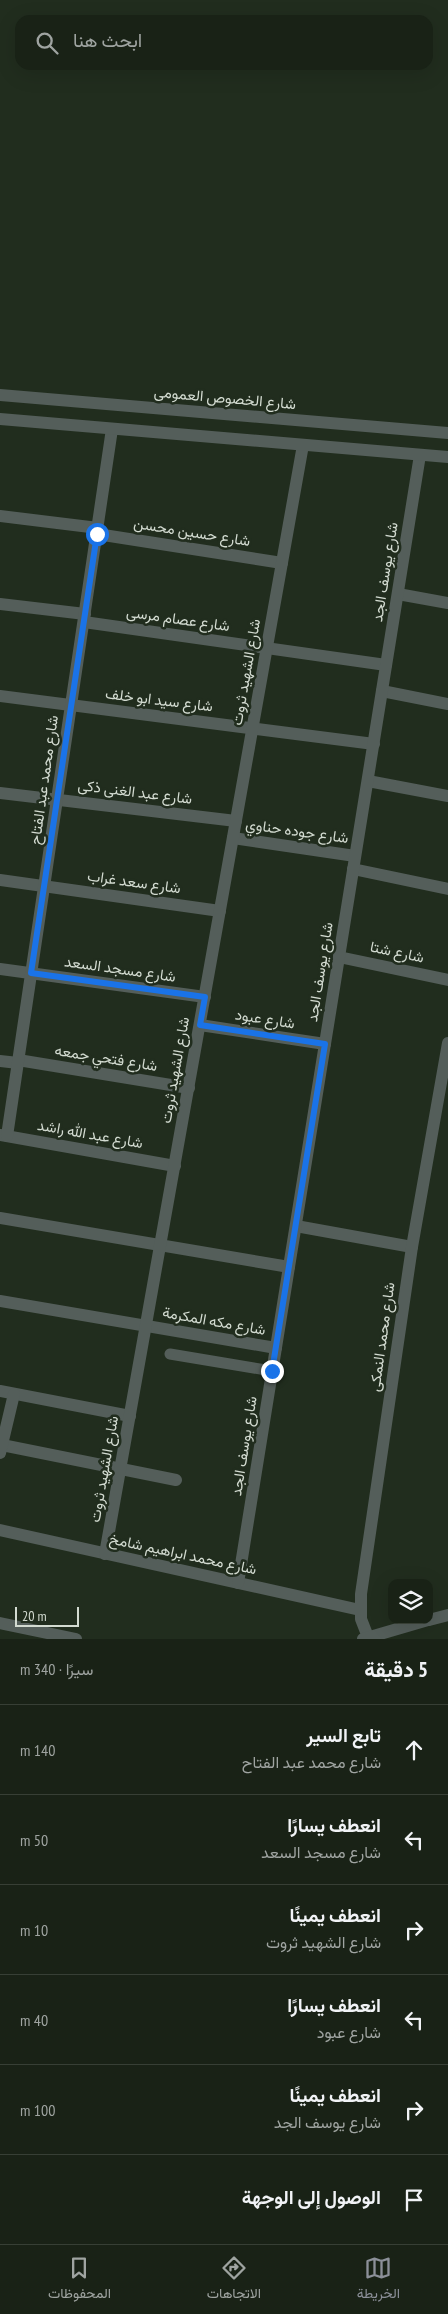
<!DOCTYPE html>
<html lang="ar">
<head>
<meta charset="utf-8">
<style>
  :root { --surface:#192216; --page:#222a1f; --text:#f1f3f6; --muted:#9fa4a1; --line:#373f35; --accent:#8c9099 }
  body { margin:0; font-family:"PT Sans Narrow",Vazirmatn,sans-serif; background:var(--page); color:var(--text); direction:rtl }
  .controls { position:absolute; right:15px; bottom:15px; display:grid; overflow:hidden; border-radius:10px; box-shadow:0 5px 20px #0002 }
  .controls button { width:45px; height:45px; display:grid; place-items:center; padding:0; border:0; border-bottom:1px solid var(--line); background:var(--surface); color:var(--text); font:25px sans-serif }
  .scale { position:absolute; left:15px; bottom:12px; width:64px; box-sizing:border-box; padding-left:5px; border:2px solid #d3dbd1; border-top:0; font-size:14px; line-height:18px; white-space:nowrap; color:#d3dbd1; -webkit-text-stroke:4px #212d1e; paint-order:stroke }
  .stop { position:absolute; width:15px; height:15px; margin:-11px; border:4px solid #1a73e8; border-radius:50%; background:#fff }
  .stop.end { background:#1a73e8; border-color:#fff; box-shadow:0 1px 5px #0008 }
  .list { margin:0; padding:0; list-style:none }
  h2 { display:flex; justify-content:space-between; align-items:center; height:65px; margin:0; padding:0 20px; font-size:21px }
  h2 small { font-size:16px; font-weight:400; color:var(--muted) }
  .list li { display:grid; grid-template-columns:32px 1fr auto; gap:15px; align-items:center; box-sizing:border-box; height:90px; padding:0 20px; border-top:1px solid var(--line) }
  .list b { display:block; font-size:19px; white-space:nowrap }
  .list p { margin:0; font-size:16px; white-space:nowrap; color:var(--muted) }
  .list em { font-size:16px; font-style:normal; color:var(--muted) }
  .icon { flex:none; width:28px; height:28px; fill:none; stroke:currentColor; stroke-width:2; stroke-linecap:round; stroke-linejoin:round }
  .map { position:relative; flex:none; width:448px; height:1639px; overflow:hidden; direction:ltr }
  .search { position:absolute; background:var(--surface); box-shadow:0 5px 20px #0002; left:15px; right:15px; top:15px; height:55px; display:flex; align-items:center; gap:12px; box-sizing:border-box; padding:0 18px; border-radius:15px; color:var(--muted); font-size:19px }
  .sheet { height:605px; background:var(--surface) }
  nav { display:flex; justify-content:space-around; align-items:center; box-sizing:border-box; height:70px; border-top:1px solid var(--line); background:var(--surface); font-size:14px; color:var(--muted) }
  nav a { display:grid; justify-items:center; gap:2px }
  nav .on { color:var(--accent) }
  .map>svg:first-child { display:block }
  .lines { fill:none; stroke-linecap:round; stroke-linejoin:round }
  .service { stroke:#545e5a; stroke-width:11 }
  .minor { stroke:#545e5a; stroke-width:12 }
  .tertiary { stroke:#545e5a; stroke-width:12 }
  .route { stroke:#1a73e8; stroke-width:6 }
  .labels { text-anchor:middle; stroke-width:5; stroke-linejoin:round; paint-order:stroke }
  .street-label { font-size:15px; fill:#d3dbd1; stroke:#212d1e }
</style>
</head>
<body>
<div class="map">
<svg width="448" height="1639" viewBox="0 0 448 1639">
  <rect width="100%" height="100%" fill="#212d1e"/>
  <g class="lines">
    <path class="service" d="M170,1354l102,17"/>
    <g class="minor">
      <path d="M0,516l98,12"/>
      <path d="M97,534l185,29"/>
      <path d="M398,594l50,9"/>
      <path d="M0,604l85,10"/>
      <path d="M84,622l302,43"/>
      <path d="M382,691l66,13"/>
      <path d="M0,696l374,48"/>
      <path d="M368,781l80,15"/>
      <path d="M0,793l236,28"/>
      <path d="M233,838l122,18"/>
      <path d="M353,869l95,20"/>
      <path d="M0,880l220,31"/>
      <path d="M339,957l109,23"/>
      <path d="M0,969l205,28"/>
      <path d="M200,1025l125,19"/>
      <path d="M18,1060l171,28"/>
      <path d="M0,1061l18,2"/>
      <path d="M0,1135l175,31"/>
      <path d="M7,1136l105,-707"/>
      <path d="M0,1218l289,49"/>
      <path d="M296,1226l116,21"/>
      <path d="M0,1301l276,47"/>
      <path d="M0,1391l130,25"/>
      <path d="M2,1445l174,35"/>
      <path d="M0,1453l14,-59"/>
      <path d="M0,1530l360,80"/>
      <path d="M105,1554l198,-1109"/>
      <path d="M238,1583l182,-1128"/>
      <path d="M0,1623l76,16"/>
      <path d="M368,1637l-7,-18v-25l51,-347 36,-204"/>
    </g>
    <g class="tertiary">
      <path d="M0,395l448,38"/>
      <path d="M0,419l448,38"/>
      <path d="M429,1620l19,-5"/>
      <path d="M363,1639l65,-19"/>
    </g>
  </g>
  <g class="lines">
    <path class="route" d="M97,534l-66,439 174,24 -5,28 125,19 -53,327"/>
  </g>
  <g class="labels">
    <g class="street-label">
      <text transform="translate(225 398) rotate(5)" y="5">شارع الخصوص العمومى</text>
      <text transform="translate(192 532) rotate(9)" y="5">شارع حسين محسن</text>
      <text transform="translate(385 572) rotate(-81)" y="5">شارع يوسف الجد</text>
      <text transform="translate(178 619) rotate(8)" y="5">شارع عصام مرسى</text>
      <text transform="translate(246 672) rotate(-80)" y="5">شارع الشهيد ثروت</text>
      <text transform="translate(159 700) rotate(7)" y="5">شارع سيد ابو خلف</text>
      <text transform="translate(44 780) rotate(-82)" y="5">شارع محمد عبد الفتاح</text>
      <text transform="translate(135 792) rotate(7)" y="5">شارع عبد الغنى ذكى</text>
      <text transform="translate(297 831) rotate(8)" y="5">شارع جوده حناوي</text>
      <text transform="translate(134 882) rotate(8)" y="5">شارع سعد غراب</text>
      <text transform="translate(397 952) rotate(12)" y="5">شارع شتا</text>
      <text transform="translate(120 969) rotate(8)" y="5">شارع مسجد السعد</text>
      <text transform="translate(320 972) rotate(-81)" y="5">شارع يوسف الجد</text>
      <text transform="translate(265 1019) rotate(9)" y="5">شارع عبود</text>
      <text transform="translate(106 1058) rotate(9)" y="5">شارع فتحي جمعه</text>
      <text transform="translate(175 1070) rotate(-80)" y="5">شارع الشهيد ثروت</text>
      <text transform="translate(90 1134) rotate(10)" y="5">شارع عبد الله راشد</text>
      <text transform="translate(214 1321) rotate(10)" y="5">شارع مكه المكرمة</text>
      <text transform="translate(382 1337) rotate(-82)" y="5">شارع محمد النمكى</text>
      <text transform="translate(244 1446) rotate(-81)" y="5">شارع يوسف الجد</text>
      <text transform="translate(104 1469) rotate(-80)" y="5">شارع الشهيد ثروت</text>
      <text transform="translate(183 1554) rotate(12)" y="5">شارع محمد ابراهيم شامخ</text>
    </g>
  </g>
</svg>
<div class="controls">
<button><svg class="icon" aria-label="layers" viewBox="0 0 24 24"><path d="M12 4l9 5-9 5-9-5zM3 14l9 5 9-5"/></svg></button>
</div>
<div class="scale">20 m</div>
<div class="stop" style="left:97px;top:534px"></div>
<div class="stop end" style="left:272px;top:1371px"></div>
<div class="search"><svg class="icon" aria-label="search" viewBox="0 0 24 24"><circle cx="10" cy="10" r="6"/><path d="M15 15l6 6"/></svg>ابحث هنا</div>
</div>
<section class="sheet">
<h2>5 دقيقة<small>سيرًا · 340 m</small></h2>
<ul class="list">
<li><svg class="icon" aria-label="ahead" viewBox="0 0 24 24"><path d="M12 20V5M6 11l6-6 6 6"/></svg><div><b>تابع السير</b><p>شارع محمد عبد الفتاح</p></div><em>140 m</em></li>
<li><svg class="icon" aria-label="left" viewBox="0 0 24 24"><path d="M17 20v-9H6M10 6l-5 5 5 5"/></svg><div><b>انعطف يسارًا</b><p>شارع مسجد السعد</p></div><em>50 m</em></li>
<li><svg class="icon" aria-label="right" viewBox="0 0 24 24"><path d="M7 20v-9h11M14 6l5 5-5 5"/></svg><div><b>انعطف يمينًا</b><p>شارع الشهيد ثروت</p></div><em>10 m</em></li>
<li><svg class="icon" aria-label="left" viewBox="0 0 24 24"><path d="M17 20v-9H6M10 6l-5 5 5 5"/></svg><div><b>انعطف يسارًا</b><p>شارع عبود</p></div><em>40 m</em></li>
<li><svg class="icon" aria-label="right" viewBox="0 0 24 24"><path d="M7 20v-9h11M14 6l5 5-5 5"/></svg><div><b>انعطف يمينًا</b><p>شارع يوسف الجد</p></div><em>100 m</em></li>
<li><svg class="icon" aria-label="arrive" viewBox="0 0 24 24"><path d="M6 21V4h12l-3 4 3 4H6"/></svg><div><b>الوصول إلى الوجهة</b></div></li>
</ul>
</section>
<nav>
<a class="on"><svg class="icon" aria-label="map" viewBox="0 0 24 24"><path d="M3 6l6-2 6 2 6-2v14l-6 2-6-2-6 2zM9 4v14M15 6v14"/></svg>الخريطة</a>
<a><svg class="icon" aria-label="directions" viewBox="0 0 24 24"><path d="M12 3l9 9-9 9-9-9zM9 14v-3h6M13 9l2 2-2 2"/></svg>الاتجاهات</a>
<a><svg class="icon" aria-label="saved" viewBox="0 0 24 24"><path d="M7 4h10v16l-5-4-5 4z"/></svg>المحفوظات</a>
</nav>
</body>
</html>
